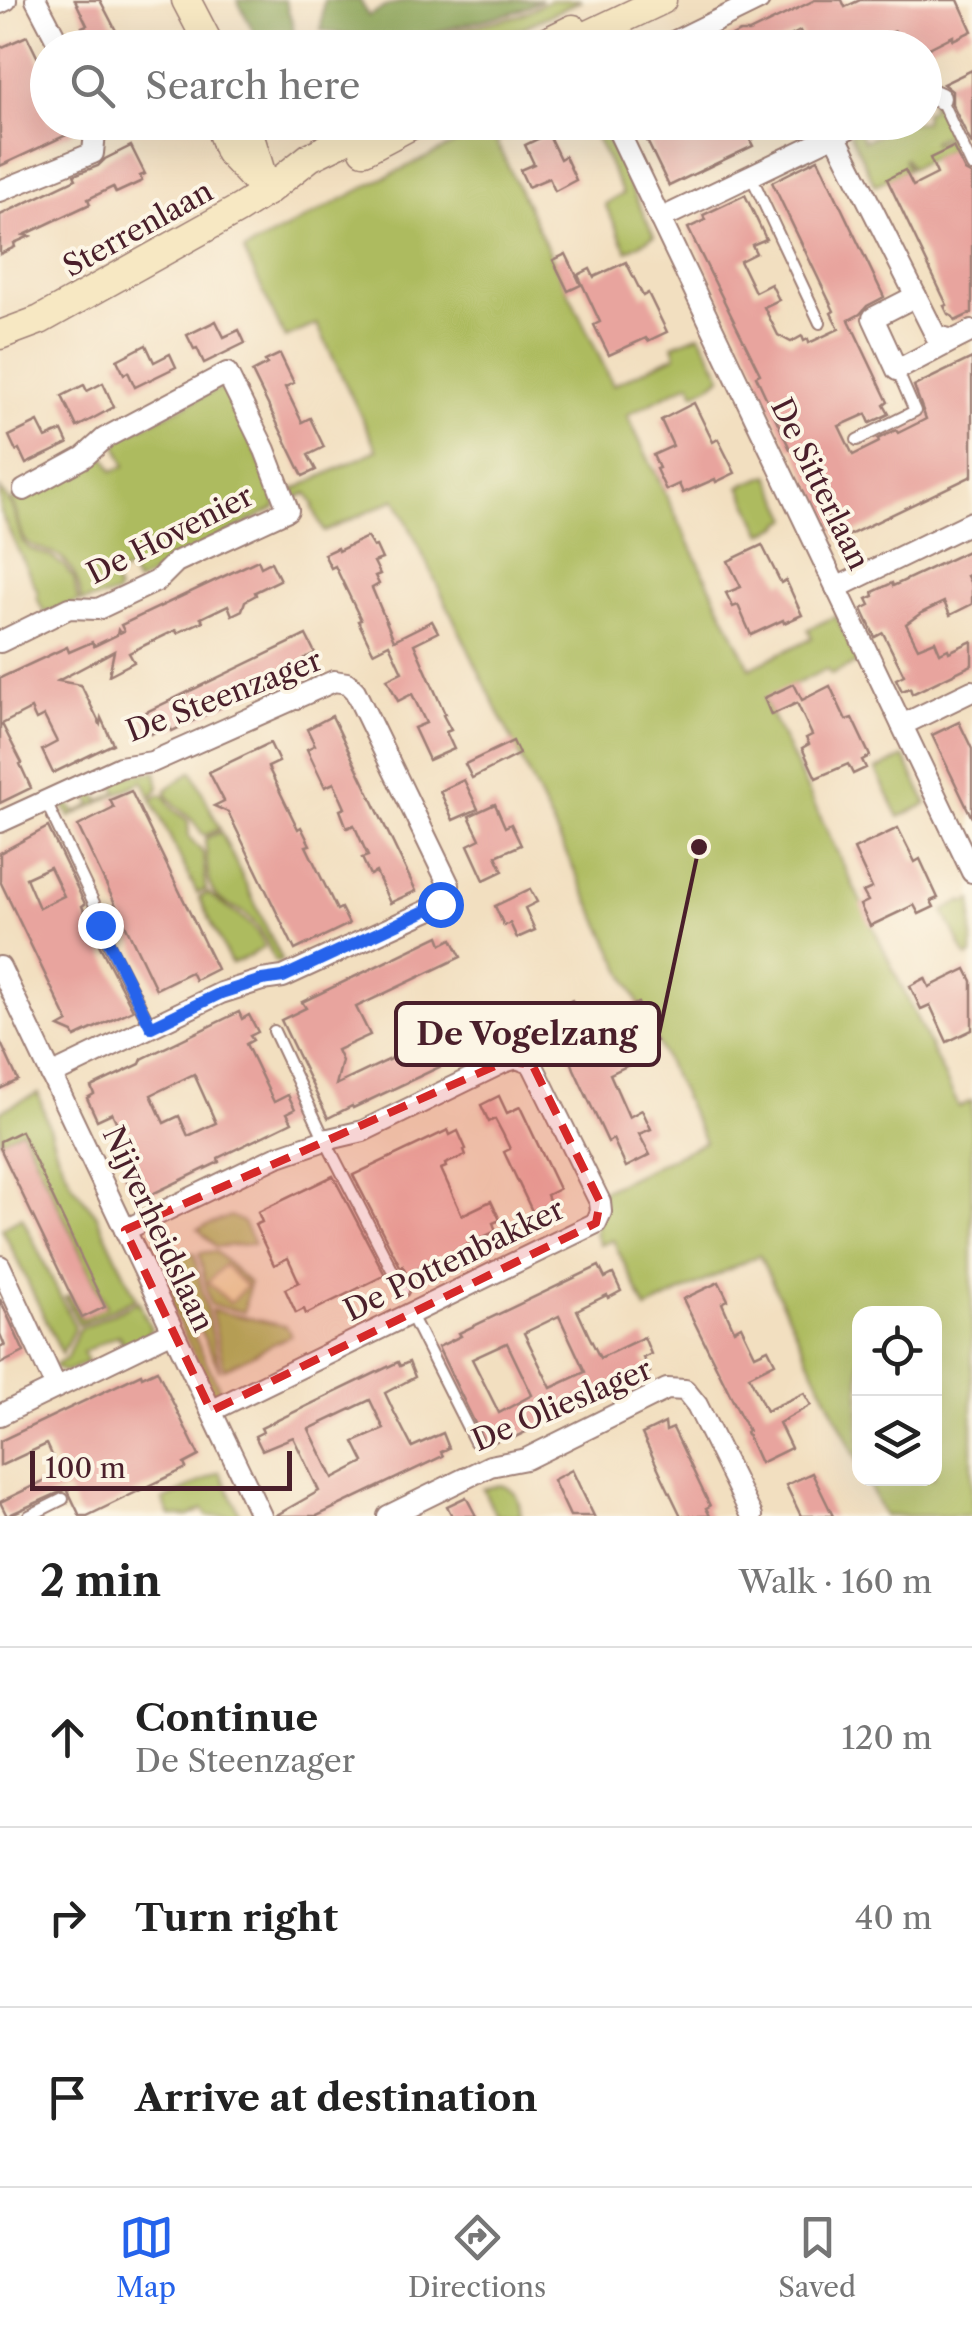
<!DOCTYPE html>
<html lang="en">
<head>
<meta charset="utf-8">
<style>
  :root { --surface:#fff; --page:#f2f2f2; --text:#222; --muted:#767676; --line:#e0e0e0; --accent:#2563eb }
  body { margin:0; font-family:"Libre Caslon Text",serif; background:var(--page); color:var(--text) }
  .controls { position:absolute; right:30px; bottom:30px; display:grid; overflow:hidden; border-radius:20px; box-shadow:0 10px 40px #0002 }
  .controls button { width:90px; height:90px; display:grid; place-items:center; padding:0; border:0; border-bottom:2px solid var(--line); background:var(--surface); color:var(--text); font:50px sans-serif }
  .scale { position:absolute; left:30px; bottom:25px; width:262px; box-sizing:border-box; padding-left:10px; border:5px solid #4a1f2b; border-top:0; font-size:28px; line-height:35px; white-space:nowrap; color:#4a1f2b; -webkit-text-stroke:8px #fcf5e5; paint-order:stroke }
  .stop { position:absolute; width:30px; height:30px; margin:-22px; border:8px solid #2563eb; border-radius:50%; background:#fff }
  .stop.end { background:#2563eb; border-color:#fff; box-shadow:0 2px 10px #0008 }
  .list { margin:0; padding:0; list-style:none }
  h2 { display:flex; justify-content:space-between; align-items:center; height:130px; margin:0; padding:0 40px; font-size:42px }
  h2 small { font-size:32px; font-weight:400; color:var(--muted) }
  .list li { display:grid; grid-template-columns:65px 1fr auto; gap:30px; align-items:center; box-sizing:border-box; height:180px; padding:0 40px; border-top:2px solid var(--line) }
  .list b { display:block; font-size:38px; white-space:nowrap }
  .list p { margin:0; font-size:32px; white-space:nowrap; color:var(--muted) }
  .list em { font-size:32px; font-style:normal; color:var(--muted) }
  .icon { flex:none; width:55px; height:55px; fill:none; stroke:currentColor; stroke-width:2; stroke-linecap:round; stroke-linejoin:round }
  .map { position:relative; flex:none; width:972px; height:1516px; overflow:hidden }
  .search { position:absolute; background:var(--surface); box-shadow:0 10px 40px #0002; left:30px; right:30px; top:30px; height:110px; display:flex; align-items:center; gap:25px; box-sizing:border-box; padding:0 35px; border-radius:55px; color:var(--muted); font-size:38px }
  .sheet { height:670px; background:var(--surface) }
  nav { display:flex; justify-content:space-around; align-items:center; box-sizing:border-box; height:140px; border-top:2px solid var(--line); background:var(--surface); font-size:28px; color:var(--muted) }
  nav a { display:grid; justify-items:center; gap:5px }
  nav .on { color:var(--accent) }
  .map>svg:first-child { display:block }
  .green { fill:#adbb5e; stroke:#7c6d44; stroke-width:2.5 }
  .forest { fill:#8aa355; stroke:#6a6140; stroke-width:2.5 }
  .sand { fill:#eeda9e; stroke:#9c7c64; stroke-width:2.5 }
  .building { fill:#e8a49e; fill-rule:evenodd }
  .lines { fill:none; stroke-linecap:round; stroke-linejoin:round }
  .lane-casing { stroke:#9e7f76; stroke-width:14 }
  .street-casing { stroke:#9e7f76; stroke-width:24 }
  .secondary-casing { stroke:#9e7f76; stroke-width:31 }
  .lane { stroke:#fff; stroke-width:10 }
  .street { stroke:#fff; stroke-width:20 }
  .secondary { stroke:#f7e8c3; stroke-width:28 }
  .route { stroke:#2563eb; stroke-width:12 }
  .marked { fill:#d62828; fill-opacity:0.2; stroke:#d62828; stroke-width:8; stroke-dasharray:20 12; stroke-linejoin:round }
  .labels { text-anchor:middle; stroke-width:8; stroke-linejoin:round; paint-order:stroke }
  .street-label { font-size:30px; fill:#4a1f2b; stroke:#fcf5e5 }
  .leader { fill:none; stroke:#4a1f2b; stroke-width:4 }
  .callout-dot { fill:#4a1f2b; stroke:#fcf5e5; stroke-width:4 }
  .callout { fill:#fcf5e5; stroke:#4a1f2b; stroke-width:4 }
  .callout-label { font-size:32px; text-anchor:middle; font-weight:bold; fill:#4a1f2b }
</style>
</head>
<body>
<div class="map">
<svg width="972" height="1516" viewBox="0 0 972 1516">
  <rect width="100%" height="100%" fill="#fcf5e5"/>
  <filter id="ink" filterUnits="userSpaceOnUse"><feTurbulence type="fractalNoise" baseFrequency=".01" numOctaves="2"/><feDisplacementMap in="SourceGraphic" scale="20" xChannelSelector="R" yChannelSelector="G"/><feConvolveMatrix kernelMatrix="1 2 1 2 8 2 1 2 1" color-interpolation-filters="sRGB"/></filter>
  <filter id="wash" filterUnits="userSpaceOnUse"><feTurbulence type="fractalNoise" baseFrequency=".0048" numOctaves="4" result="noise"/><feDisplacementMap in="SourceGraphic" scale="40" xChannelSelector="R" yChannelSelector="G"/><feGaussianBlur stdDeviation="2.25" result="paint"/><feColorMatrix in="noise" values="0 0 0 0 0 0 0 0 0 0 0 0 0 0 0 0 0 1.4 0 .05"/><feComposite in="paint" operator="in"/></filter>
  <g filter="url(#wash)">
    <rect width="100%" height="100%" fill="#f2dfc0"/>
    <g class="green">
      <path d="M550,0h32l-60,28 -62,19 -51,1 -13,-3 124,-30z"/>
      <path d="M936,99l17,32 -21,10 1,3 21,-9 3,10 -46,23 -6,-10 -1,2 4,9 -33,16 -25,-51 8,-4 6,11 26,-11 -3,-7 37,-1 1,-10 8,-4 -3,-6z"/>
      <path d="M498,123h34l-36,18 117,244 63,-30 -3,-10 27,-11 22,42 -8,7 -19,10 -5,-10 -63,32 123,253 62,-30 -4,-9 28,-13 23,46 -28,13 -4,-6 -63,30 195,408 13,-6v415h-88l-18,-37 68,-1v-164h-74l-1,150 -100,-209 -113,54 -33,-69 -13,5 -5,-11 7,-43 103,-49 -309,-643 -72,33 -11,-24 1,-3 -7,-12 -13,6 -5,-7 88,-42 -60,-126 -32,14 -41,-87 135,-71z"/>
      <path d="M589,123h10l55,113 -27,15 -22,-47 18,-10z"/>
      <path d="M218,389l7,2 53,104 -3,13 -138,75 -9,-14 -16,10 6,12 -2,4 -35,7c-1,-23 -11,-43 -34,-51 -8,-3 -16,-4 -22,-11 -6,-9 -7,-28 -13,-39l2,-3 85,-41 8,2 6,12 12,-5 -8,-20 1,-7z"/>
      <path d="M769,475l21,44 -8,3v3l-19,9 -23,-48z"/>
      <path d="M0,489l13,18 9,34 8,8 20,7 15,11 9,12 4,23 -34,11 -6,-13 -1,-10 -37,-78z"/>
      <path d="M904,757l23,47 -28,13 -23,-47z"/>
      <path d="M192,771l28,58 -14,6 -4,-1c-8,-18 -27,-24 -36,-41l1,-4z"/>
      <path d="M156,772l3,16 -8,9 -8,-16 -73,36 -8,-15h6l7,11 17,-8 -5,-12 6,-4 7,12 17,-9 -5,-12 10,-5z"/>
      <path d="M159,795h5l8,13 16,13 1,16 14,16 3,37 -9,3 -45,-93z"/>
      <path d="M221,832l61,128 -4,2 -4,-2c-8,-18 -13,-35 -30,-47 -10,-7 -26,-10 -32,-23 -7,-14 -4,-33 -7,-48l1,-4z"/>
      <path d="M208,893c20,19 47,24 56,54l-16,10 -17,7 -32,-67z"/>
      <path d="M972,900v55l-5,3 -23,-47 19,-10 2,2z"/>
      <path d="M38,1093l19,60 17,34 22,27 40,84 -57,27 -14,-28 4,-2 12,24 25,-13 -84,-176 -22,11v-30z"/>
      <path d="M231,1216l12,6 11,22 -38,3 -18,-18z"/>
      <path d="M22,1217l53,110 -13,27 -60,-126z"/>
      <path d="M143,1230l80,166 -11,-4 -72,-150z"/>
      <path d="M215,1251l34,32 -5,29 -34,-7 -11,-52z"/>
      <path d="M194,1253l26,118 -57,-116z"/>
      <path d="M138,1301l13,28 -7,8 -20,8 -6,-10 -35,17 4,10 -21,10 -9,-3 -3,-4 12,-6 12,-29z"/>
      <path d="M211,1310l75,16 5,9 -67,34z"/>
      <path d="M220,1472l21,44h-34l-4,-7 -14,7h-19l-7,-16z"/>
      <path d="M501,1485c17,5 18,15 20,31h-25l-13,-27z"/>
    </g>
    <g class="forest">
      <path d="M237,0h48l8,25 1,20 -7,2h-25z"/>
      <path d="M324,0h36l8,16 21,-11 21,-5h132l-24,11 -129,33 -68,-14z"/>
    </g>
    <path class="sand" d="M224,1265l22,21 -16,17 -22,-21z"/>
    <g id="blocks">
      <g class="building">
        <path d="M75,0h25l25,48h-33l-10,-21 5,-2z"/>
        <path d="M815,0h27l3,7 15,-7h98l14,31 -19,9v-4l-24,12h-27l-7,-17 -35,17h-52l-8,-17 -33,17h-60l33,-16h9z"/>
        <path d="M27,36l21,43v43h20l5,10 -73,34v-118z"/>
        <path d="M972,70v75l-20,-41v-13l-9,-7z"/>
        <path d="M638,122h75l8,17 37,-17h18l2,5 -28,13 3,6 -84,40z"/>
        <path d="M548,134l12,25 5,-3 11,24 -21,11 -6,-13 -21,9 -8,-17 14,-6 -9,-19z"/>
        <path d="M131,146l14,28 -5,2 2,5 -26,12 -3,-6 -25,12 2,5 -66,31 6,1 -16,7 1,4 -15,7v-39l76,-36 -2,-4 24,-9 7,-7z"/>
        <path d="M953,147l12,24 7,4v138l-17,8 -2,-4 -5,-3 -4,-8 3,-1 -60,-126 18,-9 8,16 24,-12 -7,-16z"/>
        <path d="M818,159l66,138 -17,9 -7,8 -11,6 39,82 -4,3 5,9 -19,9 -4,-9 -27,12 14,29 26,-13 -1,-3 18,-9 2,3 28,-14 -12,-33 58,-28v118l-133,64 -45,-93 -4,2 -34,-73 4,-2 -72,-146 17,-8 -2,-5 42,-20 21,44 -14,6 4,8 -16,8 15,31 16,-8 8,16 -15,7 14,28 13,7 11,-6 2,5 4,-2 1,4 30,-14 -8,-16 3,-2 -62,-129z"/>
        <path d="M566,254l15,31 -13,6 -15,-31z"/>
        <path d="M626,262l17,34 5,-3 19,39 -19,9 -2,-3 -37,17 -15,-30 6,-3 -22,-47 12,-6 4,8z"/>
        <path d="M216,321l8,16 15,-7 6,13 -41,20 -7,-15 -3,1 -7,-14z"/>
        <path d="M146,345l8,17 16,-8 6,13 -41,20 -7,-15 -4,2 -7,-14z"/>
        <path d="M280,354l14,29 -9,4 17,35 8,-4 14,29 -16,8 8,15 -13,6 -51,-104 15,-8 -2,-3z"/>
        <path d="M103,383l11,24 -37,20 -15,-31 22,-11 3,6z"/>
        <path d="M694,403l19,39 5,-3 17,34 -19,9 -1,-3 -32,14 -4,-9 -13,6 -10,-21 3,-1 -6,-13 20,-9 -12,-26z"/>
        <path d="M38,422l8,16 16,-7 6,13 -42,20 -7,-15 -3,2 -7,-15z"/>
        <path d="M367,537l6,10 3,-1 6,13 -8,3 6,12 -5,2 4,8 -7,4 22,52 38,-19 6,11 -24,12 31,70 -2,1 8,15 -5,2 8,17 -25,11 -15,-32 12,-5 -14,-29 -14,7 -11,-22 15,-7 -13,-28 -16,8 -15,-31 3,-1 -26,-54 -4,2 -7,-14 13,-6 1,3z"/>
        <path d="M762,545l19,38 5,-3 16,35 -18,8 -1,-3 -32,15 -13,-30 -5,2 -7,-14 15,-6 -13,-26z"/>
        <path d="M972,549v25l-5,2 5,10v18l-22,11 -6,-13 -23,11 -15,11 12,24 17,-7 5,12 8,-4 1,3 23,-11v24l-60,29 -2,-6 -8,3 -6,-12 8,-4 -21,-42 -8,4 -13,-28 8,-4 -3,-6 7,-3 -1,-4 19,-9 1,3z"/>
        <path d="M258,560l3,7 10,-5 9,18 -25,12 1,3 -11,6 -3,9 -10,5 -4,-10 -27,13 2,3 -26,12 -1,-3 -29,14 -18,9 5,9 -25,13 5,-24 -56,30 23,4 19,39 1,-6 12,26 -60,29 -11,-23 15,-8 -13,-26 -8,4 -5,-11 -29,15 20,39 -2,1 11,24 -31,15v-125l67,-31 2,5 23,-10 2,4 23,-11 1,-5 2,3 4,-2 -3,-6z"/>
        <path d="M306,635l9,18 -10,5 3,7 -136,66 -3,-6 -18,9 -9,-20z"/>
        <path d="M794,684l8,16 28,-14 16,34 6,-2 18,38 -8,4 4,8 -13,6 -5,-10 -32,14 -14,-30 7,-4 -3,-6 6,-3 -15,-32 -26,12 -7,-17z"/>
        <path d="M332,716l84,175 -26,12 -14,-31 -6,3 -8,-17 6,-2 -14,-31 -7,3 -7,-18 5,-2 -11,-25 -9,4 -18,-38 8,-4 -8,-16z"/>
        <path d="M959,722l13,27v69l-40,-83z"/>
        <path d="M513,741l6,13 -47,24 -7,-14z"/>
        <path d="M270,743l9,19 -11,5 30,62 3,-2 9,18 -4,1 31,64 4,-2 8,16 -54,26 -67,-138 -14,-6 10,-5 -15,-29z"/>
        <path d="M464,780l14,29 -25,11 -13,-29z"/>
        <path d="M131,791l86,178 -22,11 -4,-8 -35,17 -78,-163 36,-18 -4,-8z"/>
        <path d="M495,804l10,23 6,-3 10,21 -25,11 7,15 -19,9 -16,-35 12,-6 -11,-23z"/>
        <path d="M48,827l37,77 -3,2 9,23 42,81 -58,27 -2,-4 -14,-6 9,-5 -68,-141v-28zM50,867l14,29 -25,12 -13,-30z"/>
        <path d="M898,828l17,34 5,-3 18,39 -7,3 3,6 -15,7 -5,-9 -44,21 -10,-21 8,-4 -5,-9 9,-4 -18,-39z"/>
        <path d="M530,889l7,13 -12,6 10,22 -18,8 -7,-15 -6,3 -9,-20z"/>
        <path d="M439,936l3,8 10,-5 9,18 -105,50 14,28 -33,15 5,11 -6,24 126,-60 -3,-6 26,-12 14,28 -11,5 2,3 -137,65 -1,-2 -24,12 -47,-98 25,-12 -4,-6z"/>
        <path d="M966,969l6,12v49l-25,12 -17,-37 -9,4 -11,-23 15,-8 4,9z"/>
        <path d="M572,1000l15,24 19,-10 1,3 31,-14 18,38 -31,15 4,9 -19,9 19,43 13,-7 9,19 -12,5 11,21 -24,12 -13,-28 -5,3 -34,-73 -14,-40 -11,-18z"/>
        <path d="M239,1012l3,7 7,-4 9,17 -8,4 3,4 -7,4 28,58 14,-7 7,14 -8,4 5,9 -74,36 1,4 -75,36 -3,-8 -8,4 -10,-20 15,-7 -26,-54 -15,7 -10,-22 7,-4 -3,-7 49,-23 2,-5zM194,1074l22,49 -28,13 -9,-20 -15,7 -13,-28z"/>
        <path d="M0,1041l18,39 -18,9z"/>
        <path d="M499,1096l8,17 13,-6 39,82 -12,6 4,10 -18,8 -29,-61 6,-3 -7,-15 -8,-15 -6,3 -8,-17z"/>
        <path d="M448,1130l2,5 8,-4 8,18 -2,1 2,5 -21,9 1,3 -5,2 21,46 29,-14 9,19 -7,3 3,8 -89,43 -4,-8 -2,2 -48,-93z"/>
        <path d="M21,1131l84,176 -23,11 -82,-170v-7z"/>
        <path d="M333,1176l52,99 -79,39 -2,-5 -8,4 -11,-24 14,-7 -11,-24 -14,7 -19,-40 7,-3 -4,-10z"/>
        <path d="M599,1266l6,12 8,-4 8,17 -13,7 -1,-3 -30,15 12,26 11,22 44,-21 7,17 -8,4 7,14 -139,67 -2,-4 -23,11 -48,-99 23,-11 -2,-3zM559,1316l26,56 -34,16 -27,-55zM507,1343l25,52 -33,18 -27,-54z"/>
        <path d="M719,1282l9,18 -6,3 12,27 7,-4 14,29 13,-6 7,14 -26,13 17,35 38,-18 7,12 -32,18 12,25 -31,15 -14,-31 2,-1 -65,-132z"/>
        <path d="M0,1299l24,53 -24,12v-18h5l-5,-12z"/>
        <path d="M398,1362l2,4 9,-4 6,15 -30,16 8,17 19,37 31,-14 6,15 -8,4 2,4 -126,60h-42l44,-25 -26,-54 -31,13 -7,-14 8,-4 -2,-4zM370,1400l14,29 -30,13 10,20 -31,16 -24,-49z"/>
        <path d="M157,1370l42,86 -15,8 2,4 -99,48h-7l-13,-27 -60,27 -7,-14 60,-29 -13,-29 -47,22v-25l141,-67 1,3z"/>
        <path d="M665,1423l1,8 7,-3 17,36 20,42 -4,2 4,8h-29l-15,-31 -24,-51z"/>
        <path d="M572,1470l7,15 15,31h-24l-17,-36z"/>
        <path d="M812,1473l21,43h-32l-15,-31z"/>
        <path d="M466,1497l10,19h-24l-5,-10z"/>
      </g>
    </g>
  </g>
  <g filter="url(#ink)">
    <use href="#blocks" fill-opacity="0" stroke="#9e7f76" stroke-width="2.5"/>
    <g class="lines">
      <defs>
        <g id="lane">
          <path d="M940,98l32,68"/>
          <path d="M751,176l69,147"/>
          <path d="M857,440l58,-29 -18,-41"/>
          <path d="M46,802l48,101 5,22 52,102"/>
          <path d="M274,1031l51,109 78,151"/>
          <path d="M411,1315l64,127"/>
          <path d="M29,1516l34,-17"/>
        </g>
        <g id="street">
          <path d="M36,0l25,48"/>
          <path d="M0,3l6,-3"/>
          <path d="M661,48l98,-48"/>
          <path d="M924,94h7l9,4"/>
          <path d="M614,122l358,750"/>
          <path d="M835,135l26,-13"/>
          <path d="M0,191l93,-38 3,-31"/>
          <path d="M660,219l175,-84 101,201 18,4 18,-9"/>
          <path d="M916,296l-43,22 24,52 57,-30"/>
          <path d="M836,588l136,-66"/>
          <path d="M0,642l69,-34 29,1 59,-28 19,-19 112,-52 -23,-60 -38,-77 -122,65 -21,19 -60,33"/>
          <path d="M902,725l70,-34"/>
          <path d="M0,822l120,-55 32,-5 182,-81 13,2 8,8 94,194 -2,12 -7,8 -157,72 -21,3 -41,13 -170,82"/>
          <path d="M0,967l261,549"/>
          <path d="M125,1230l151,-73 49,-17 38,-9 141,-69 13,-4 15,6 68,138 1,10 -5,11 -385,188"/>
          <path d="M0,1266l56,121"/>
          <path d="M0,1415l173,-84"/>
          <path d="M388,1516l102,-50 36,-7 141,-70 18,1 12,15 55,111"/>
        </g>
        <g id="secondary">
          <path d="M186,0l25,48"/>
          <path d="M534,48l39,-19"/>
          <path d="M561,48l101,-48"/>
          <path d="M218,122l11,30 37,40"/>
          <path d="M244,122l7,18 14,46"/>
          <path d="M364,150l53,-28"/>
          <path d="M0,335l40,-15 199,-111 27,-17 44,-35 71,-35"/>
        </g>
      </defs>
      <use href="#lane" class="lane-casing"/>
      <use href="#street" class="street-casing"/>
      <use href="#secondary" class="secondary-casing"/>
      <use href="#lane" class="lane"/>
      <use href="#street" class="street"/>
      <use href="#secondary" class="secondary"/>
    </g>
  </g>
  <g class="lines" filter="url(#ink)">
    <path class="route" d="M100,925l51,102 70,-34 41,-13 21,-3 157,-73"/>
  </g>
  <path class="marked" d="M504,1062l28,2 68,138 -4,21 -385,188 -86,-181z"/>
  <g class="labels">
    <g class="street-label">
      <text transform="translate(138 229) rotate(-29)" y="10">Sterrenlaan</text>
      <text transform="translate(820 484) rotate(64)" y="10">De Sitterlaan</text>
      <text transform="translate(170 535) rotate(-27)" y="10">De Hovenier</text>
      <text transform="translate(224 696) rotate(-21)" y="10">De Steenzager</text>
      <text transform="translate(158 1229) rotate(65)" y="10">Nijverheidslaan</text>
      <text transform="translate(454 1260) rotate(-26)" y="10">De Pottenbakker</text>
      <text transform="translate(562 1405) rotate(-23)" y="10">De Olieslager</text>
    </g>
  </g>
  <path class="leader" d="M699 847L659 1034"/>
  <circle class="callout-dot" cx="699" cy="847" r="10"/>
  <rect class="callout" x="396" y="1003" width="263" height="62" rx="10"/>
  <g class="callout-label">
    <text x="527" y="1045">De Vogelzang</text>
  </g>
</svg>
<div class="controls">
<button><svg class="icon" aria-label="locate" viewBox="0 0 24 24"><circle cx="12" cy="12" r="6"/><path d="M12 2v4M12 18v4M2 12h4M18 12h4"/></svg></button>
<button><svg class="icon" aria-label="layers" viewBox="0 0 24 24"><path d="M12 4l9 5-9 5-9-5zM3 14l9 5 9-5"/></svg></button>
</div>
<div class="scale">100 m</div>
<div class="stop" style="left:440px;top:904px"></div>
<div class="stop end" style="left:100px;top:925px"></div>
<div class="search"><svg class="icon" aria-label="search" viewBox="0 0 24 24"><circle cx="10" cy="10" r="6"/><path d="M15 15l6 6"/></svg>Search here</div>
</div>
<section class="sheet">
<h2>2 min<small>Walk · 160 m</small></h2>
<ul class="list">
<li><svg class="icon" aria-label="ahead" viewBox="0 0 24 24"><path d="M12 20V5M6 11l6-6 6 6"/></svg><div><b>Continue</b><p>De Steenzager</p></div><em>120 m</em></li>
<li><svg class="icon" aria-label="right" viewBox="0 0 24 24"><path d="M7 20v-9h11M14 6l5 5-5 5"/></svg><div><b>Turn right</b></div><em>40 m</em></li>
<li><svg class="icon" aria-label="arrive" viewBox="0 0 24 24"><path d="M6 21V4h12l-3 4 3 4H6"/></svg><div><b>Arrive at destination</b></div></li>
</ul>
</section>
<nav>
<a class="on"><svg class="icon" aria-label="map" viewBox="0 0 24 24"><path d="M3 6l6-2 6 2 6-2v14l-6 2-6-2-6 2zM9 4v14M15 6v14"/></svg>Map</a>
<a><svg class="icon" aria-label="directions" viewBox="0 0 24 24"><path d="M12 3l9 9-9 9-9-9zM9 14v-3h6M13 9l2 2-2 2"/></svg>Directions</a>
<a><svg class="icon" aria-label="saved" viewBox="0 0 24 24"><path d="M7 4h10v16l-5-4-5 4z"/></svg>Saved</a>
</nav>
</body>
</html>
